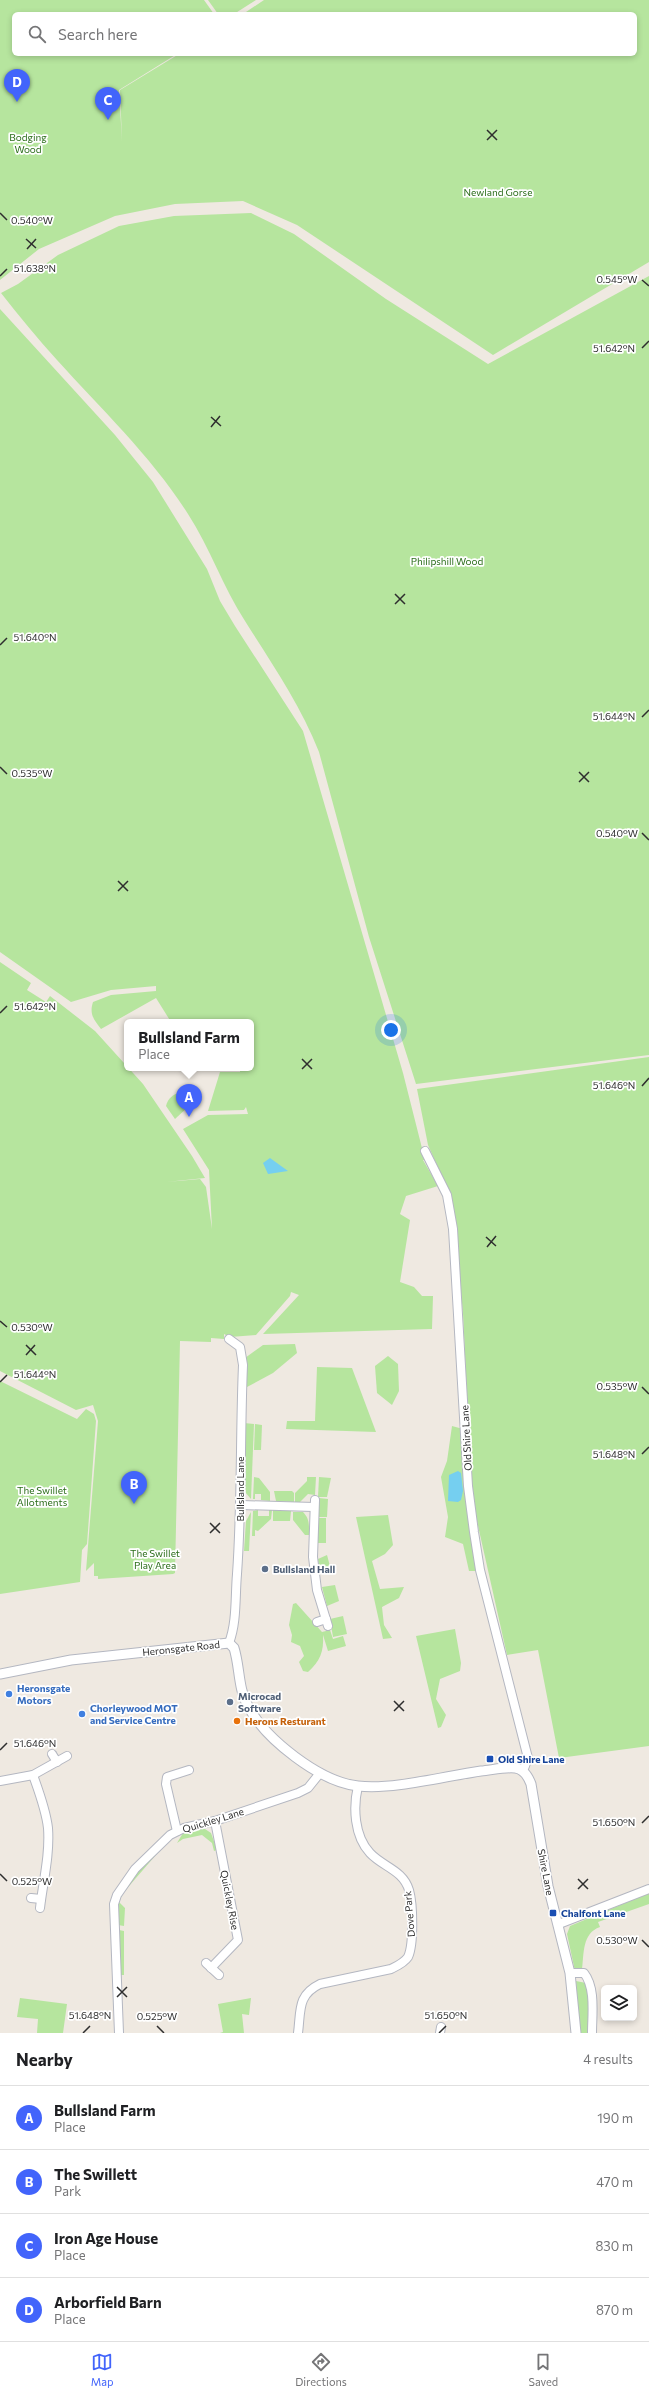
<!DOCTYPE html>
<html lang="en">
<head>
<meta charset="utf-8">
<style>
  :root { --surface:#fff; --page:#f6f6f6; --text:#202124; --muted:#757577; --line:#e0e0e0; --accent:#4264fb }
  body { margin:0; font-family:Commissioner,sans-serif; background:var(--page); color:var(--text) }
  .controls { position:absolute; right:12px; bottom:12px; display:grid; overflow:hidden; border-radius:6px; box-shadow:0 2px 6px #0003 }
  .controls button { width:36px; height:36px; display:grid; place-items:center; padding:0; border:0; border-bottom:1px solid var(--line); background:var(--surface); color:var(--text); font:20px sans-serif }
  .you { position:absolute; left:391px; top:1030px; width:14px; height:14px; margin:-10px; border:3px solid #fff; border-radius:50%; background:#1a73e8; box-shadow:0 0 0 6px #1a73e833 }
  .badge { display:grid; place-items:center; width:26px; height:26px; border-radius:50%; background:var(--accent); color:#fff; font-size:13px; font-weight:700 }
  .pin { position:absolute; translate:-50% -33px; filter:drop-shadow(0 1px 2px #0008) }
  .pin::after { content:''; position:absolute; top:21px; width:14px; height:12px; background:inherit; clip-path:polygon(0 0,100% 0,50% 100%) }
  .popup { position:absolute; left:124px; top:1019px; width:130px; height:52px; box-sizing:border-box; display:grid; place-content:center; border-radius:6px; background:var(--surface); filter:drop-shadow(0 1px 3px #0005); font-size:13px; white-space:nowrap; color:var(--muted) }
  .popup b { font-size:15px; color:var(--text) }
  .popup::after { content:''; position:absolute; left:50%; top:100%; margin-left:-8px; border:8px solid transparent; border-top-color:var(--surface) }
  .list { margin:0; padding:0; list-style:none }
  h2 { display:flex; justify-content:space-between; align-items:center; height:52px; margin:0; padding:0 16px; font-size:17px }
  h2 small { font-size:13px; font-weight:400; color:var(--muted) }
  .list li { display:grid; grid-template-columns:26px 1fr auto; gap:12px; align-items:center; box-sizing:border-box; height:64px; padding:0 16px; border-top:1px solid var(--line) }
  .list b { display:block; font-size:15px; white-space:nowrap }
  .list p { margin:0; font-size:13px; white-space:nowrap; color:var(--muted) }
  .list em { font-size:13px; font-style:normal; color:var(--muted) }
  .icon { flex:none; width:22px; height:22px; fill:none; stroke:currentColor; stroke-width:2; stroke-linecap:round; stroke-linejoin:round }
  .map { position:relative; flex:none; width:649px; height:2033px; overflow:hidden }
  .search { position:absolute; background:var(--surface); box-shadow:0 2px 6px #0003; left:12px; right:12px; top:12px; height:44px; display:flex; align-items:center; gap:10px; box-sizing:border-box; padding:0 14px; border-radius:6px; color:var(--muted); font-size:15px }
  .sheet { height:308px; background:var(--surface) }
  nav { display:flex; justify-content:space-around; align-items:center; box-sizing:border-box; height:56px; border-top:1px solid var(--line); background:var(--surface); font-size:11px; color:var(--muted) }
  nav a { display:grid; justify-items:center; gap:2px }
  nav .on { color:var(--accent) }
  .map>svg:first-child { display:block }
  .green { fill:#b6e59e }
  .water { fill:#75cff0 }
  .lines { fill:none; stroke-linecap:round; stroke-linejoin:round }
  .minor-casing { stroke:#b4b7c1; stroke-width:10 }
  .tertiary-casing { stroke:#b4b7c1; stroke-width:11 }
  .minor { stroke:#fff; stroke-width:8 }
  .tertiary { stroke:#fff; stroke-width:9 }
  .ticks { fill:none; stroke:#2e2e2e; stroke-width:1.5 }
  .service-dot { fill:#5c6f8a; stroke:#fff; stroke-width:1.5 }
  .shop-dot { fill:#3f7fe0; stroke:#fff; stroke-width:1.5 }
  .food-dot { fill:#e8710a; stroke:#fff; stroke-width:1.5 }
  .transit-dot { fill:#1a4fb4; stroke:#fff; stroke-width:1.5 }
  .labels { text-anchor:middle; stroke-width:3.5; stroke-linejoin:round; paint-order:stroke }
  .park-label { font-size:10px; fill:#2c6e1b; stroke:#fff }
  .street-label { font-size:10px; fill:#2e2e2e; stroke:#fff }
  .service-label { font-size:10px; font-weight:bold; fill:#4e5e75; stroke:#fff; text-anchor:start }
  .shop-label { font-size:10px; font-weight:bold; fill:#366cbe; stroke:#fff; text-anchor:start }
  .food-label { font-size:10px; font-weight:bold; fill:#c56008; stroke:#fff; text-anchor:start }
  .transit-label { font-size:10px; font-weight:bold; fill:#164399; stroke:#fff; text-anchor:start }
  .ticks-label { font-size:10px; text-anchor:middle; fill:#2e2e2e; stroke:#fff; stroke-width:3.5; stroke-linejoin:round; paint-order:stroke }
</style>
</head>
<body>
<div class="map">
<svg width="649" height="2033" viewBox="0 0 649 2033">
  <rect width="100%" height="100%" fill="#efe9e1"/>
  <g class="green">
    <path d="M0,0h204l10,14h-200v40h163l-58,36 3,51 -2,-51 59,-36h456v-40h-392l21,-14h385v262l-156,93 -196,-130 -54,-24 -68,3 -60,12 -76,33 -39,31z"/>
    <path d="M208,0h48l-22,14h-16z"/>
    <path d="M251,213l43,21 92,65 102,65 161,-88v779l-233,29 -47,-147 -50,-185c-19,-48 -47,-88 -74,-131 -22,-34 -35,-73 -57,-107 -36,-57 -86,-104 -131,-154 -19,-21 -38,-44 -56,-67l17,-9 40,-29 61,-29 55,-10z"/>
    <path d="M0,309l115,126 38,47 54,87 13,32 15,25 68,105 100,342 22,87h-2l15,26 -32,10 -6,18 10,6 -10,62 14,5 8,9h11l-1,33 -169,5 36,-39 -8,-3 -1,4 -34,39 -26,2 -6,-3v5l-13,-1v4l-31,-1 -5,232 -2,1 -75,5v-3h-4v-13l-8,8 12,-150 -5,-16 -17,5 -76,-39v-409l31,21 -4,7 19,12 4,-6 45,35 48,53 49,72 13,22 -39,4 34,-3 6,8 6,42 -3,-59 -26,-41 25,-14 40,-1 -2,-7 -2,3 -36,1 12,-39h20v-4h11v-46h-80l-15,-24 -55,31c-7,-9 -12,-15 -8,-27l18,-7 45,-4v-5l-45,4 -40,12 -71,-50z"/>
    <path d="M649,1057v689l-90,12 -21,-108 -31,5 -35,-156 -9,-186 -11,-114 -24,-54 -11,-56z"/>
    <path d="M180,1093l9,13 -14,13 -9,-13c2,-8 7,-12 14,-13z"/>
    <path d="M295,1344l2,9 -24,20 -26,14 -2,-29 18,-13z"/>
    <path d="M388,1356l10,8 1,27 -7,14 -15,-12 -2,-27z"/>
    <path d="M317,1367l35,1 24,64 -90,-3 1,-8h28z"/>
    <path d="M0,1381l77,38 9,-10 8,5 2,7 -9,123 -5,6 -2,32 -80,12z"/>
    <path d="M244,1423l10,1 -3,75 -6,-7z"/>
    <path d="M255,1424l7,1 -1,25h-7z"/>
    <path d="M452,1426l11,3 4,84 11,58h-9l-6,-27 -18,-7 3,-20 -7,-40 6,-16z"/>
    <path d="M254,1477l5,1 11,14v9l-9,-1v-6h-6v5h-2z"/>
    <path d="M307,1477h9l-1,18 -7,-1 -8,8h-5v-9l12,-12z"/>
    <path d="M319,1477l12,1 -4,19h-9z"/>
    <path d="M274,1491h18l2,2v9l-18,-1z"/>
    <path d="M319,1498l9,1 -1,18h-8z"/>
    <path d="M258,1510v6h11v-6h3l-1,9 -13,12 -3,-1v6h-3l1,-25z"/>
    <path d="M273,1510l18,1 -1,10h-17z"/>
    <path d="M251,1512l-2,39h-5l2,-30z"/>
    <path d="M293,1512h10c7,7 6,14 6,23h-4l-12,-15z"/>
    <path d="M388,1515l5,30 -8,9 -13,7 8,28 24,-2 -5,11 -17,9 2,18 8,13 -9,1 -27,-122z"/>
    <rect x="318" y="1518" width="8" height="25"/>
    <path d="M327,1555l4,15 -11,4 -2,-15z"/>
    <path d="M335,1585l4,16 -12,5 -5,-19z"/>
    <path d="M296,1603l26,29 8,-2 3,9 10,-3 3,10 -18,5 -5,-16c1,17 -3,26 -15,37l-5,-1 -4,-9 5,-6 -4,-10 -9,-4 1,-7 -3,-10 4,-21z"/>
    <path d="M343,1616l4,18 -14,3 -3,-18z"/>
    <path d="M455,1629l6,34 -1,8 -20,8 -4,20 10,16 -5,12 -3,1 -22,-92z"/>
    <path d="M202,1827l9,6 6,17 -3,1 -2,-8 -10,-8 -19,4 -6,4 6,-10z"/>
    <path d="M168,1841l-45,52 -4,9 6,6 -1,18 -6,-1c0,-7 -2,-15 -1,-22 4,-20 36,-48 51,-62z"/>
    <path d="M649,1893v11l-51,18 2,5c-18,6 -16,27 -18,43l-7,1 -8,-37 3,-8z"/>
    <path d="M119,1930l5,1v44h-4z"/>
    <path d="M576,1981l10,2 3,21 -1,29h-8z"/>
    <path d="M20,1998l47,6 -4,29h-26l1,-14 -21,-2z"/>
    <path d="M251,1998l-2,17 -7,-1 2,19h-24l3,-1 -5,-28z"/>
  </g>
  <g class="water">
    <path d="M270,1158l18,13 -20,3 -5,-11z"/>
    <path d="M458,1471l3,2 2,18 -2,9 -3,2 -10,-1 1,-26z"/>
  </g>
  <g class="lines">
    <defs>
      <g id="minor">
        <path d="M425,1151l22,44 6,34 15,257 6,46 6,38 48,188 -5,13"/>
        <path d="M229,1339l11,8 3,18c-3,70 -1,139 -6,209 -2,23 0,48 -8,69"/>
        <path d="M315,1500l-2,57 4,33 11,36"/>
        <path d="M242,1505l72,2"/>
        <path d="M317,1622l9,-3"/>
        <path d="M52,1754l5,8"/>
        <path d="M33,1775c6,17 13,35 15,53 2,27 -5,54 -8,80"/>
        <path d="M0,1781l33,-6 34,-19"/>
        <path d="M177,1831l-11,-47 1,-7 22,-7"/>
        <path d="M31,1898l10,1"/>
        <path d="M559,1924l90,-35"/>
        <path d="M206,1963l13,12"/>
        <path d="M211,1968l27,-28 -23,-119"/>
        <path d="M570,1973h14c12,15 8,42 8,60"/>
        <path d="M119,2033l-5,-129 3,-9 18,-26 35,-34 14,-7 31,-7 83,-28 10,-5 12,-15"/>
        <path d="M298,2033c3,-22 -1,-38 22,-49l71,-15c6,-3 13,-6 17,-12 6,-13 5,-53 1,-67 -6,-20 -26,-23 -39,-37 -16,-17 -17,-46 -12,-67"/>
        <path d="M440,2033l1,-6"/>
      </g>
      <path id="tertiary" d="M0,1674l71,-14 158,-17 5,5c6,19 4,41 14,58 17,33 72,76 110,80 36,4 87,-10 123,-15 11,-1 23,-4 34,-3 9,1 13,8 16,16l17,102 22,87 6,60"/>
    </defs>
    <use href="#minor" class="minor-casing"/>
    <use href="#tertiary" class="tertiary-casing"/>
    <use href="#minor" class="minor"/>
    <use href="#tertiary" class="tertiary"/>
  </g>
  <path class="ticks" d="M487,130l10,10M487,140l10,-10M0,213l7,7M26,239l10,9M27,249l9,-10M0,276l7,-7M642,280l7,6M642,348l7,-7M211,417l10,9M211,427l9,-11M395,594l10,10M395,604l10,-10M0,645l7,-7M642,717l7,-7M0,767l7,7M579,772l10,10M579,782l10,-10M642,833l7,7M118,881l10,10M118,891l10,-10M0,1013l7,-7M302,1059l10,10M302,1069l10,-10M642,1086l7,-8M486,1237l10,9M487,1247l9,-11M0,1321l7,6M26,1345l10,10M26,1355l9,-10M0,1382l7,-7M642,1387l7,7M642,1454l7,-7M210,1523l10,10M210,1533l10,-10M394,1701l10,10M394,1711l10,-10M0,1750l7,-7M642,1823l7,-7M0,1874l7,7M578,1879l10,10M578,1889l10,-10M642,1940l7,7M117,1987l10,10M117,1997l10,-10M157,2026l7,7M83,2033l7,-7M439,2033l7,-7"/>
  <g class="service-dot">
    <circle cx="265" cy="1569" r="4"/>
    <circle cx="230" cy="1702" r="4"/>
  </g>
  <g class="shop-dot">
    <circle cx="9" cy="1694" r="4"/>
    <circle cx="82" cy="1714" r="4"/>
  </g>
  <circle class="food-dot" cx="237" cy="1721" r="4"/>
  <g class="transit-dot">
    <rect x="486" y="1755" width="8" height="8" rx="2"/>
    <rect x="549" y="1909" width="8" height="8" rx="2"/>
  </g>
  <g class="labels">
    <g class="park-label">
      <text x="28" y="141">Bodging<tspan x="28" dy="12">Wood</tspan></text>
      <text x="498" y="196">Newland Gorse</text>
      <text x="447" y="565">Philipshill Wood</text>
      <text x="42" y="1494">The Swillet<tspan x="42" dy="12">Allotments</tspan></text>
      <text x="155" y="1557">The Swillet<tspan x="155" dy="12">Play Area</tspan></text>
    </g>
    <g class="street-label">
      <text transform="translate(466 1438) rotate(-93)" y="4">Old Shire Lane</text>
      <text transform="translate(240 1489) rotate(-90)" y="4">Bullsland Lane</text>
      <text transform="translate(181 1648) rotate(-6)" y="4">Heronsgate Road</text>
      <text transform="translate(213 1820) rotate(-17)" y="4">Quickley Lane</text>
      <text transform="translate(546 1872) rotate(79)" y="4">Shire Lane</text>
      <text transform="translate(230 1900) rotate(79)" y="4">Quickley Rise</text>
      <text transform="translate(409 1914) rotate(-95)" y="4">Dove Park</text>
    </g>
    <g class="service-label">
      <text x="273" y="1573">Bullsland Hall</text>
      <text x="238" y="1700">Microcad<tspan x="238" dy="12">Software</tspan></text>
    </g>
    <g class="shop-label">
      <text x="17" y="1692">Heronsgate<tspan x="17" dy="12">Motors</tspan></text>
      <text x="90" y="1712">Chorleywood MOT<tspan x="90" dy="12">and Service Centre</tspan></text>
    </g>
    <g class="food-label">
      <text x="245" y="1725">Herons Resturant</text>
    </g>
    <g class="transit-label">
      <text x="498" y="1763">Old Shire Lane</text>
      <text x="561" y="1917">Chalfont Lane</text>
    </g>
  </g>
  <g class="ticks-label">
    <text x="32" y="224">0.540°W</text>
    <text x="35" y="272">51.638°N</text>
    <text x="617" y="283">0.545°W</text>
    <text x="614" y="352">51.642°N</text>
    <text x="35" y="641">51.640°N</text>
    <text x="614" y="720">51.644°N</text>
    <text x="32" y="777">0.535°W</text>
    <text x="617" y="837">0.540°W</text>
    <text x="35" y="1010">51.642°N</text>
    <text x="614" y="1089">51.646°N</text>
    <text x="32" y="1331">0.530°W</text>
    <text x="35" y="1378">51.644°N</text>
    <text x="617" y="1390">0.535°W</text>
    <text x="614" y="1458">51.648°N</text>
    <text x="35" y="1747">51.646°N</text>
    <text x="614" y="1826">51.650°N</text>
    <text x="32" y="1885">0.525°W</text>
    <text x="617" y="1944">0.530°W</text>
    <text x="90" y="2019">51.648°N</text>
    <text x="446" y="2019">51.650°N</text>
    <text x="157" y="2020">0.525°W</text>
  </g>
</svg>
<div class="controls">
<button><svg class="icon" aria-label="layers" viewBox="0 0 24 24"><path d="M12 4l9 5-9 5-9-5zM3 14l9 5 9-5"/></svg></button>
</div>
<div class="you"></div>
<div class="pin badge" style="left:189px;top:1117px">A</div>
<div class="popup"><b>Bullsland Farm</b>Place</div>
<div class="pin badge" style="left:134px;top:1504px">B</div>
<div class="pin badge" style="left:108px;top:120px">C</div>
<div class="pin badge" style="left:17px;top:102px">D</div>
<div class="search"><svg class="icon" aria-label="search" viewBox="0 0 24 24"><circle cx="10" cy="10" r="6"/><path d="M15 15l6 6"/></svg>Search here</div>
</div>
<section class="sheet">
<h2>Nearby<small>4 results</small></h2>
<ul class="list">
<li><span class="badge">A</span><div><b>Bullsland Farm</b><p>Place</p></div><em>190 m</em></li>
<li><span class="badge">B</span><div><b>The Swillett</b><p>Park</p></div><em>470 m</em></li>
<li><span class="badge">C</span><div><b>Iron Age House</b><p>Place</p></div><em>830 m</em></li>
<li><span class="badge">D</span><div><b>Arborfield Barn</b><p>Place</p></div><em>870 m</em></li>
</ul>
</section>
<nav>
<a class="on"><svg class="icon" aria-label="map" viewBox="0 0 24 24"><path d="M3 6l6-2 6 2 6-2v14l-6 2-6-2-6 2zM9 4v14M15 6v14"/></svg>Map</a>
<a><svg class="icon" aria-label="directions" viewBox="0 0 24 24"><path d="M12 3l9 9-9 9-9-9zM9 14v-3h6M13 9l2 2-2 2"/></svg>Directions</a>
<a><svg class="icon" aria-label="saved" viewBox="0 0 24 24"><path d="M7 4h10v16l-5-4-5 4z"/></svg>Saved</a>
</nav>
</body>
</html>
